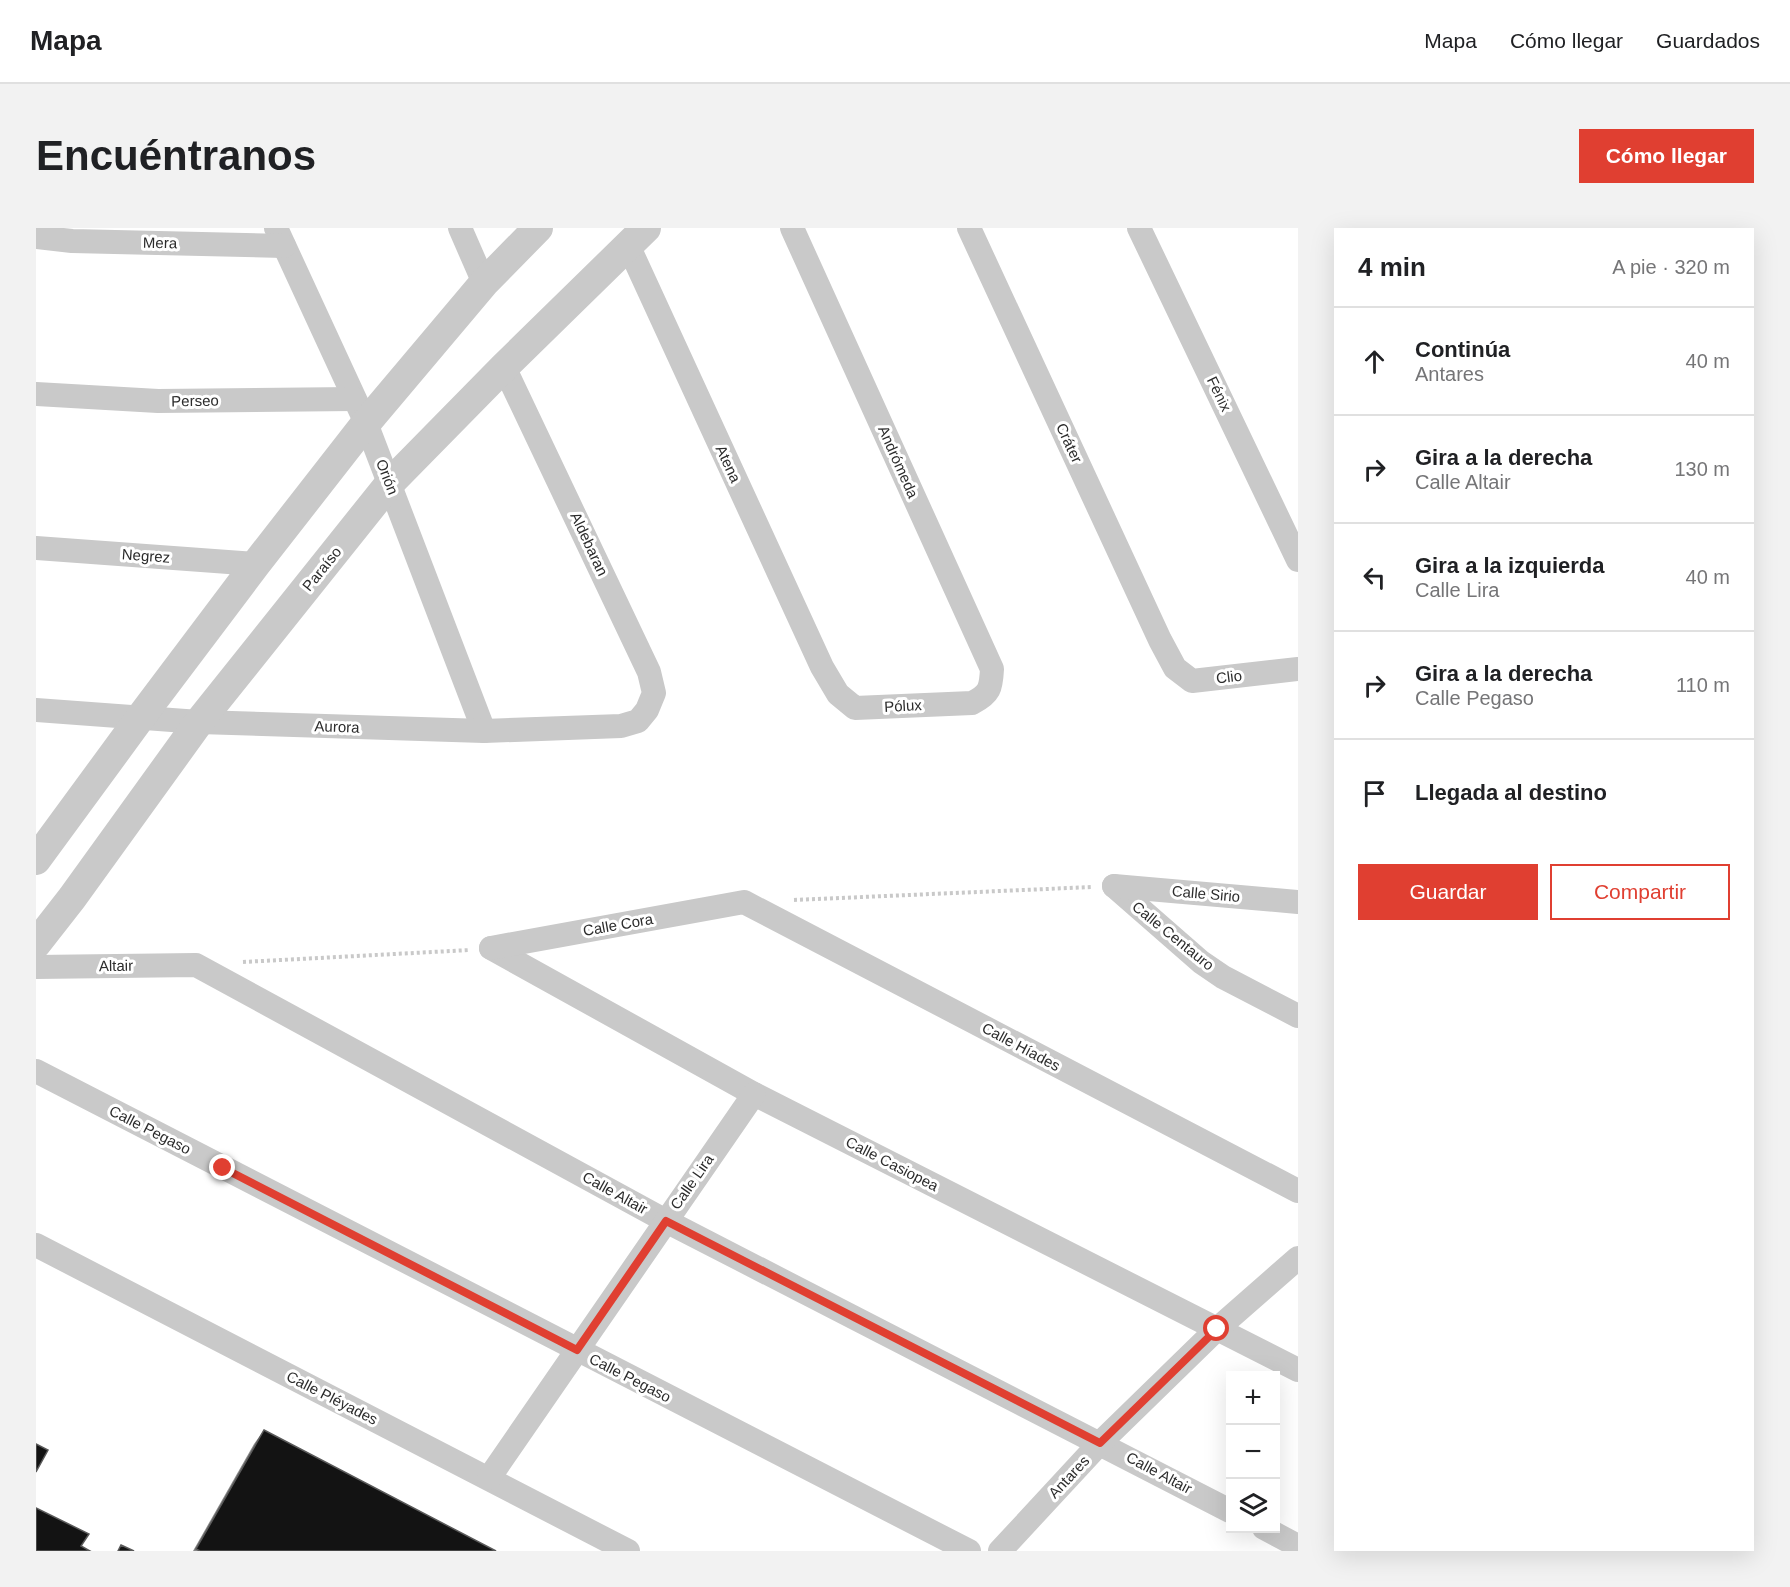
<!DOCTYPE html>
<html lang="es">
<head>
<meta charset="utf-8">
<style>
  :root { --surface:#fff; --page:#f2f2f2; --text:#202124; --muted:#757577; --line:#e0e0e0; --accent:#e03f31 }
  body { margin:0; font-family:Arial,sans-serif; background:var(--page); color:var(--text) }
  .controls { position:absolute; right:18px; bottom:18px; display:grid; overflow:hidden; border-radius:0px; box-shadow:0 6px 24px #0002 }
  .controls button { width:54px; height:54px; display:grid; place-items:center; padding:0; border:0; border-bottom:2px solid var(--line); background:var(--surface); color:var(--text); font:30px sans-serif }
  .stop { position:absolute; width:18px; height:18px; margin:-14px; border:4px solid #e03f31; border-radius:50%; background:#fff }
  .stop.end { background:#e03f31; border-color:#fff; box-shadow:0 2px 6px #0008 }
  .list { margin:0; padding:0; list-style:none }
  h2 { display:flex; justify-content:space-between; align-items:center; height:78px; margin:0; padding:0 24px; font-size:26px }
  h2 small { font-size:20px; font-weight:400; color:var(--muted) }
  .list li { display:grid; grid-template-columns:39px 1fr auto; gap:18px; align-items:center; box-sizing:border-box; height:108px; padding:0 24px; border-top:2px solid var(--line) }
  .list b { display:block; font-size:22px; white-space:nowrap }
  .list p { margin:0; font-size:20px; white-space:nowrap; color:var(--muted) }
  .list em { font-size:20px; font-style:normal; color:var(--muted) }
  .actions { display:flex; gap:12px; padding:18px 24px }
  .actions a { flex:1; padding:14px 0; border:2px solid var(--accent); border-radius:0px; text-align:center; font-size:21px; color:var(--accent) }
  .actions .main { background:var(--accent); color:#fff }
  .icon { flex:none; width:33px; height:33px; fill:none; stroke:currentColor; stroke-width:2; stroke-linecap:round; stroke-linejoin:round }
  .map { position:relative; flex:none; width:1262px; height:1323px; overflow:hidden; border-radius:0px }
  header { display:flex; align-items:center; gap:36px; box-sizing:border-box; height:84px; padding:0 30px; background:var(--surface); border-bottom:2px solid var(--line) }
  header strong { font-size:28px }
  nav { display:flex; gap:33px; margin-inline-start:auto; font-size:21px }
  .intro { display:flex; align-items:center; justify-content:space-between; box-sizing:border-box; height:144px; padding:0 36px }
  h1 { margin:0; font-size:42px }
  .button { padding:15px 27px; border-radius:0px; background:var(--accent); color:#fff; font-size:21px; font-weight:700 }
  main { display:flex; gap:36px; padding:0 36px }
  aside { flex:1; background:var(--surface); border-radius:0px; box-shadow:0 6px 24px #0002 }
  .map>svg:first-child { display:block }
  .lines { fill:none; stroke-linecap:round; stroke-linejoin:round }
  .path { stroke:#c9c9c9; stroke-width:4; stroke-dasharray:3 3; stroke-linecap:butt }
  .minor { stroke:#c9c9c9; stroke-width:24 }
  .tertiary { stroke:#c9c9c9; stroke-width:30 }
  .wall { fill:#898989 }
  .building { fill:#131313; stroke:#5a5a5a; stroke-width:1.5 }
  .route { stroke:#e03f31; stroke-width:8 }
  .labels { text-anchor:middle; stroke-width:6; stroke-linejoin:round; paint-order:stroke }
  .street-label { font-size:15px; fill:#2c2c2c; stroke:#fff }
</style>
</head>
<body>
<header>
<strong>Mapa</strong>
<nav><a>Mapa</a><a>Cómo llegar</a><a>Guardados</a></nav>
</header>
<div class="intro"><h1>Encuéntranos</h1><a class="button">Cómo llegar</a></div>
<main>
<div class="map">
<svg width="1262" height="1323" viewBox="0 0 1262 1323">
  <rect width="100%" height="100%" fill="#fff"/>
  <g class="lines">
    <g class="path">
      <path d="M758,672l298,-13"/>
      <path d="M207,734l227,-12"/>
    </g>
    <g class="minor">
      <path d="M240,0l90,195 118,308"/>
      <path d="M424,0l24,55"/>
      <path d="M933,0l191,412 15,28 17,13 106,-12"/>
      <path d="M1103,0l159,332"/>
      <path d="M0,9l36,4 212,5"/>
      <path d="M592,17l194,422 16,27 17,14 117,-5c18,-9 19,-15 20,-34l-200,-441"/>
      <path d="M0,166l122,7 196,-2"/>
      <path d="M0,320l220,16"/>
      <path d="M0,482l163,12 285,9 137,-5 17,-5 9,-11 7,-17 -5,-21 -145,-305"/>
      <path d="M1078,658l87,76 22,15 75,39"/>
      <path d="M1078,658l184,16"/>
      <path d="M455,720l263,146 544,276"/>
      <path d="M455,720l253,-46 554,289"/>
      <path d="M0,739l160,-2 470,256 564,290"/>
      <path d="M0,843l933,480"/>
      <path d="M0,1017l592,306"/>
      <path d="M453,1250l265,-384"/>
      <path d="M1228,1300l34,18"/>
      <path d="M964,1323l100,-108 117,-114 81,-71"/>
    </g>
    <g class="tertiary">
      <path d="M0,632l104,-142 116,-154 110,-141 118,-140 54,-55"/>
      <path d="M0,716l36,-46 127,-176 191,-239 114,-116 142,-139"/>
    </g>
  </g>
  <path class="wall" d="M228,1202l232,121h-303l61,-107z"/>
  <g class="building">
    <path d="M228,1202l232,121h-296l-4,-2z"/>
    <path d="M0,1216l12,6 -12,22z"/>
    <path d="M0,1280l53,26 -8,12 9,5h-54z"/>
    <path d="M85,1317l13,6h-16z"/>
  </g>
  <g class="lines">
    <path class="route" d="M187,940l354,182 89,-129 434,222 117,-114"/>
  </g>
  <g class="labels">
    <g class="street-label">
      <text transform="translate(124 15) rotate(1)" y="5">Mera</text>
      <text transform="translate(1183 166) rotate(64)" y="5">Fénix</text>
      <text transform="translate(159 173) rotate(-1)" y="5">Perseo</text>
      <text transform="translate(1033 215) rotate(65)" y="5">Cráter</text>
      <text transform="translate(862 234) rotate(66)" y="5">Andrómeda</text>
      <text transform="translate(692 236) rotate(65)" y="5">Atena</text>
      <text transform="translate(351 249) rotate(69)" y="5">Orión</text>
      <text transform="translate(553 316) rotate(65)" y="5">Aldebaran</text>
      <text transform="translate(110 328) rotate(4)" y="5">Negrez</text>
      <text transform="translate(286 341) rotate(-51)" y="5">Paraíso</text>
      <text transform="translate(1193 449) rotate(-7)" y="5">Clio</text>
      <text transform="translate(867 478) rotate(-3)" y="5">Pólux</text>
      <text transform="translate(301 499) rotate(2)" y="5">Aurora</text>
      <text transform="translate(1170 666) rotate(5)" y="5">Calle Sirio</text>
      <text transform="translate(582 697) rotate(-10)" y="5">Calle Cora</text>
      <text transform="translate(1137 708) rotate(39)" y="5">Calle Centauro</text>
      <text transform="translate(80 738) rotate(-1)" y="5">Altair</text>
      <text transform="translate(985 819) rotate(28)" y="5">Calle Híades</text>
      <text transform="translate(114 902) rotate(27)" y="5">Calle Pegaso</text>
      <text transform="translate(856 936) rotate(27)" y="5">Calle Casiopea</text>
      <text transform="translate(656 954) rotate(-55)" y="5">Calle Lira</text>
      <text transform="translate(579 965) rotate(29)" y="5">Calle Altair</text>
      <text transform="translate(594 1150) rotate(27)" y="5">Calle Pegaso</text>
      <text transform="translate(296 1170) rotate(27)" y="5">Calle Pléyades</text>
      <text transform="translate(1123 1245) rotate(28)" y="5">Calle Altair</text>
      <text transform="translate(1033 1249) rotate(-47)" y="5">Antares</text>
    </g>
  </g>
</svg>
<div class="controls">
<button>+</button>
<button>−</button>
<button><svg class="icon" aria-label="layers" viewBox="0 0 24 24"><path d="M12 4l9 5-9 5-9-5zM3 14l9 5 9-5"/></svg></button>
</div>
<div class="stop" style="left:1181px;top:1101px"></div>
<div class="stop end" style="left:187px;top:940px"></div>
</div>
<aside>
<h2>4 min<small>A pie · 320 m</small></h2>
<ul class="list">
<li><svg class="icon" aria-label="ahead" viewBox="0 0 24 24"><path d="M12 20V5M6 11l6-6 6 6"/></svg><div><b>Continúa</b><p>Antares</p></div><em>40 m</em></li>
<li><svg class="icon" aria-label="right" viewBox="0 0 24 24"><path d="M7 20v-9h11M14 6l5 5-5 5"/></svg><div><b>Gira a la derecha</b><p>Calle Altair</p></div><em>130 m</em></li>
<li><svg class="icon" aria-label="left" viewBox="0 0 24 24"><path d="M17 20v-9H6M10 6l-5 5 5 5"/></svg><div><b>Gira a la izquierda</b><p>Calle Lira</p></div><em>40 m</em></li>
<li><svg class="icon" aria-label="right" viewBox="0 0 24 24"><path d="M7 20v-9h11M14 6l5 5-5 5"/></svg><div><b>Gira a la derecha</b><p>Calle Pegaso</p></div><em>110 m</em></li>
<li><svg class="icon" aria-label="arrive" viewBox="0 0 24 24"><path d="M6 21V4h12l-3 4 3 4H6"/></svg><div><b>Llegada al destino</b></div></li>
</ul>
<div class="actions"><a class="main">Guardar</a><a>Compartir</a></div>
</aside>
</main>
</body>
</html>
